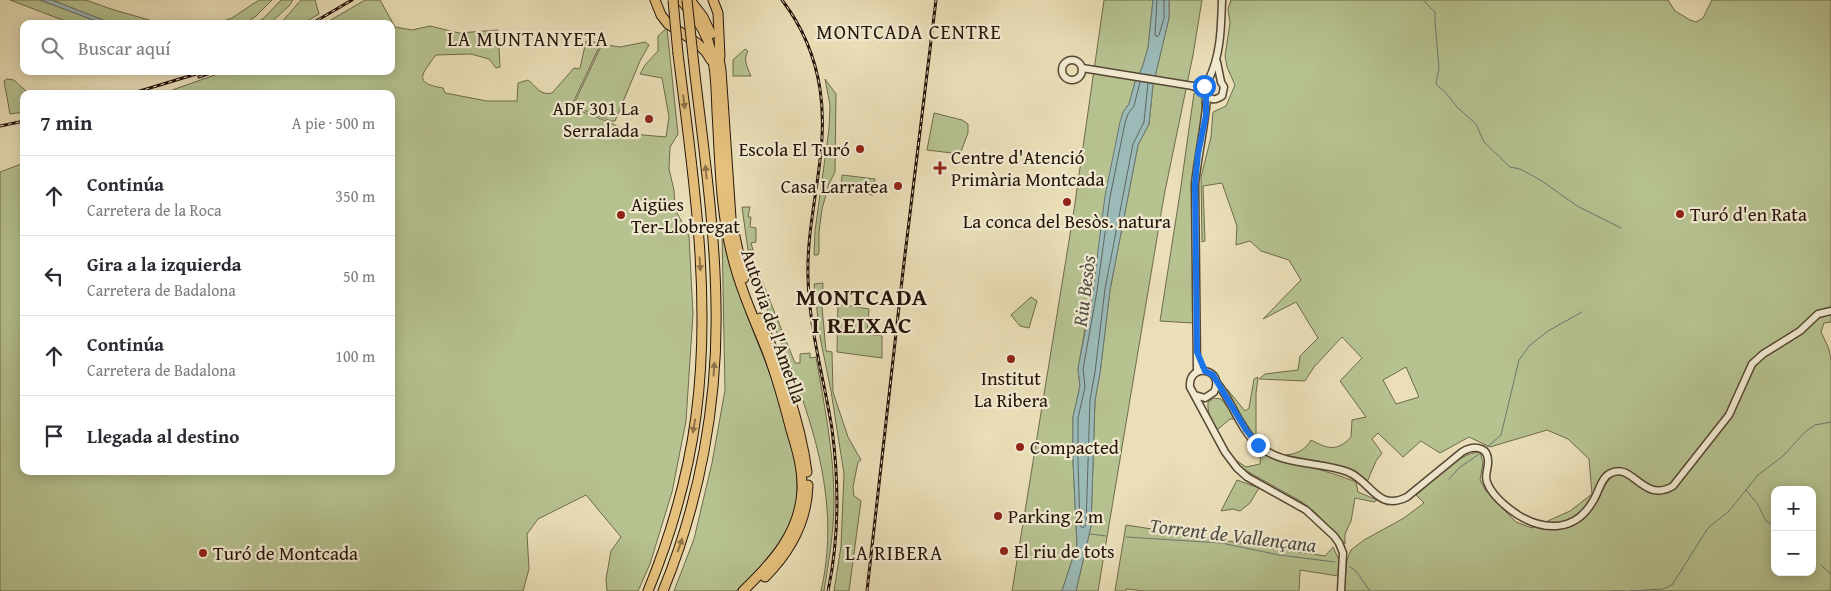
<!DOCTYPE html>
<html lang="es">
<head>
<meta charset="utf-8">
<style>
  :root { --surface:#fff; --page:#f7f7f7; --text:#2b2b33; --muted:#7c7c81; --line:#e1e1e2 }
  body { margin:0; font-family:"Gentium Book Plus",serif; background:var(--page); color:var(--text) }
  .controls { position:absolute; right:15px; bottom:15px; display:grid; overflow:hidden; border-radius:10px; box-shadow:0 2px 12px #0003 }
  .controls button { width:45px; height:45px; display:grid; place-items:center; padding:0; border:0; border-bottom:1px solid var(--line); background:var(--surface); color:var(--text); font:25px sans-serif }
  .stop { position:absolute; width:15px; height:15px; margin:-11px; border:4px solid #1a73e8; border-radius:50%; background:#fff }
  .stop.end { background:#1a73e8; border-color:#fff; box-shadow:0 1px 5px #0008 }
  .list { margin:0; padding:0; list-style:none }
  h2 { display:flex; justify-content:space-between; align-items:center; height:65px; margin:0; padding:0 20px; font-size:21px }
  h2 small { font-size:16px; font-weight:400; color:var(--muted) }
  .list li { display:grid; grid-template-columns:32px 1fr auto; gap:15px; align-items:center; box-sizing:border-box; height:80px; padding:0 20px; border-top:1px solid var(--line) }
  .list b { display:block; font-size:19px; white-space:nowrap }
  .list p { margin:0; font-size:16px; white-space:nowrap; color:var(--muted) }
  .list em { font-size:16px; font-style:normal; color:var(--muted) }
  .icon { flex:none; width:28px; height:28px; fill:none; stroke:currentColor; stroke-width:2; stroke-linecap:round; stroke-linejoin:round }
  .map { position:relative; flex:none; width:1831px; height:591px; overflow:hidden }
  .search { position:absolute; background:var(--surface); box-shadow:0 2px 12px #0003; left:20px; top:20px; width:375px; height:55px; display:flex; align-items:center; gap:12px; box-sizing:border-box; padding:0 18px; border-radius:10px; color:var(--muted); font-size:19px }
  .panel { position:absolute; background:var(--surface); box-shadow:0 2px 12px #0003; left:20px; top:90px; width:375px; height:385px; border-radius:10px }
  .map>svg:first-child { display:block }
  .green { fill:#b6c290; stroke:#6e6a4c; fill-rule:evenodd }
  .water { fill:#9bbab8; stroke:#6c7771 }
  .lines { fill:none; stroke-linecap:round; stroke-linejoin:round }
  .shore { stroke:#606660; stroke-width:1 }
  .stream { stroke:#6c7771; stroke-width:1 }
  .tertiary-casing { stroke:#564633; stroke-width:9 }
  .trunk-casing { stroke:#251307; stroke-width:11 }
  .motorway-casing { stroke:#251307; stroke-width:11 }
  .tertiary { stroke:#f1ead1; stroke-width:6 }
  .trunk { stroke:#e5c07c; stroke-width:9 }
  .motorway { stroke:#e5c07c; stroke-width:9 }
  .rail-casing { stroke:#251307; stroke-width:3 }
  .rail { stroke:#f1ead1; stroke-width:1; stroke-dasharray:4; stroke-linecap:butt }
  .motorway-bridge-casing { stroke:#251307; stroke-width:11; stroke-linecap:butt }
  .motorway-bridge { stroke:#e5c07c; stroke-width:9 }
  .oneway { fill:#8f7247 }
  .route { stroke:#1a73e8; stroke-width:6 }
  .poi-dot { fill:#8f2418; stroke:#f1ead1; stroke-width:2 }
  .labels { text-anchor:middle; stroke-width:4.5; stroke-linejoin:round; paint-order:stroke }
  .poi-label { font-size:19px; fill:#251307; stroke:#f1ead1; text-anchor:start }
  .street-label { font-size:19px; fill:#251307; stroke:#f1ead1 }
  .neighbourhood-label { font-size:20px; letter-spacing:1px; fill:#251307; stroke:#f1ead1 }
  .water-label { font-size:20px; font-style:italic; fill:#4e4d45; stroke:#f1ead1 }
  .district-label { font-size:24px; font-weight:bold; letter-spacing:1px; fill:#251307; stroke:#f1ead1 }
</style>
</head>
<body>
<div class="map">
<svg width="1831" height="591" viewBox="0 0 1831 591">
  <rect width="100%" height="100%" fill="#eadfb8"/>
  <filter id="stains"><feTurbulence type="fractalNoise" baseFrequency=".004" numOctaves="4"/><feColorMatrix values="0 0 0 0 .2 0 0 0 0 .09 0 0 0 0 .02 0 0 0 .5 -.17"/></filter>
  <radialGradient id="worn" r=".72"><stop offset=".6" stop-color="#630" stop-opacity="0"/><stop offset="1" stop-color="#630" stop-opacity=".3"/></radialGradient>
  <g class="green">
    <path d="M10,0h30l64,24h-31z"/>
    <path d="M52,0h34l25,9 52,15h-50z"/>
    <path d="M259,0h13l-16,16 -11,8h-30l17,-6z"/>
    <path d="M281,0h12l-4,6 -20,18h-14l9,-6z"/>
    <path d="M301,0h14l4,14 -17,10h-22z"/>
    <path d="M365,0h15l15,27 17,3 18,-4 29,7 39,-3 2,37 -4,1 -7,-9 -18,-5 -35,1c-15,20 -23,28 7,33l2,5 42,8h30l1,-18 10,-3c8,6 12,16 24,13l22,-25 5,1 1,-1 6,-27 15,2 -30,64 40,16 21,11 34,3 3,-20 -7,-39 -22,-4 5,-9 13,-14v-15l9,-8 11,106 -8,13 -1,22 5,21 1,19 14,27 4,78 -7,107 -14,71 -22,72 -12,27h-31l-1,-12 5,-28 10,-14 -35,-42 -48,24 -11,15 2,35 -6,22h-523v-419l24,-9v308h367v-377h-230l65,-23h165v-47h-67z"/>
    <path d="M1104,0h49l-5,48 -6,20 -7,14 -6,22 -6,8 -45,257 2,17 -7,31v44l4,84 -15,46h-50l62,-381z"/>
    <path d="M1169,0h33l-9,55 -29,141 -66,395h-22l15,-65 4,-126 5,-27 10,-83 28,-145 11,-21 4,-39 16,-67z"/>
    <path d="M1231,0h437l7,11 15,9 6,2 7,-4 9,-18h119v322l-7,1 -3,9 8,17 2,11v231h-487l3,-31 4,-10 13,-10 40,-22 20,-15 -8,-8c18,-14 41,-42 64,-43l3,11 -3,17 6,11 30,31 16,6 38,-17 22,-17 -3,-35 -21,-20 -21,-9 -57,17 -21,-10 -29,16 -19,-12 -18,16 -25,-24 -6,6 10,14 -6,8 -9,21 -11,-11 -32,-9 -39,-7c11,-1 20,-4 26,-15 17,9 26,12 40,-3l1,-17 14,-3 -26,-36 22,-23 -20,-21 -28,30 -9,14 -46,-2 6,-5 33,-4 2,-14 18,-18 -22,-36 -33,17 38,-39 -12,-20 -28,-9 -11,-10 -14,4 1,-19 -15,-43 -19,3 2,55 -3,1 -1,-65 10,-40 2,-25 13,-6 9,-21 -8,-18 -2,-11 5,-33 -2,-14zM1406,367l13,30 -23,7 -13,-24zM1775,490h37v82h-37z"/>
    <path d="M645,42l4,3 -9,16 -25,60h-4l-38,-15 29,-62 18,3z"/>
    <path d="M745,49l3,2c-5,8 -1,16 3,25h-18v-16z"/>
    <path d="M7,79l7,1 13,12v2h-3v18l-14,2 -6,-33z"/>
    <path d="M825,79l11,15 -1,78 -6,12 -7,25 -3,23v20l-1,3h-4l1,-24 14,-102 1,-24z"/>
    <path d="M1194,93l7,2 1,14 -10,75 1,139 -33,-2 20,-128z"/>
    <path d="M934,113l28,7 6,4v9l-8,21 -33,-4z"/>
    <path d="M842,175l33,4 -2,16 -32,-4z"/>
    <path d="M742,207h8l-2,10h3l-1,10 6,1v14l-5,1 2,7h-5z"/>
    <path d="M722,231c9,29 16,59 26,87 20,51 56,134 48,187 -3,15 -10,30 -17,43 -6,11 -32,33 -43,43h-62l20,-52 18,-76 13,-73z"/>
    <path d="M753,274l7,2 35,87h5v-9l10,-1v5l6,-1c8,47 18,95 18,143 0,31 -5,61 -10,91h-3c26,-113 -28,-215 -68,-317z"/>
    <path d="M823,283l-1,24 4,44 6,1 1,40 15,45 13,23 -3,2 -5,25 1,9 7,5 -12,90h-15l7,-45 3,-72 -13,-83 -11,-54 -6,-53z"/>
    <path d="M1031,297l6,4 -8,27 -9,-2 -9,-11z"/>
    <path d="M838,304l31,5 -2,25 15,2v22l-45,-6z"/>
    <path d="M1258,377l-2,16v45l-29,-44v-5l18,22 4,-3 5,-29z"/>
    <path d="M1214,398l7,1 16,20h-7l-13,11c-5,-9 -10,-17 -9,-28z"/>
    <path d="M1261,452c31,12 64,17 95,30l2,10 19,8 -3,2 -19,-4 -4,23 -6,13v10l-29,-31 -14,-11 -64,-36 -1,-5 9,6 14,-3z"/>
    <path d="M1237,480l22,8 -9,15 -10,8 -7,-2 -12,2z"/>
    <path d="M1126,525l199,31 8,-9 6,13 -1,16 -38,-6 -1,21h-154l-19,-2v2h-11z"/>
  </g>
  <g class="water">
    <path d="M40,0h12l61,24h-9z"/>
    <path d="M1153,0h16v18l-16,67 -4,39 -11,21 -28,145 -10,83 -5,27 -4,126 -15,65h-14l15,-46 -4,-84v-44l7,-31 -2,-17 15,-79 12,-94 15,-74 3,-10 6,-8 6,-22 7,-14 6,-20z"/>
  </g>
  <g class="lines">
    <g class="shore">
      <path d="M1157,0l-2,35 2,2 2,-2 5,-17v-18"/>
      <path d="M1140,82l-6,24 -6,8 -3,9 -15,74 -13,94 -14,78 2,18 -7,31v43l2,65 3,2 3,-3 4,-125 5,-28 10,-83 28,-145 11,-22 4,-39"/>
    </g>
    <g class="stream">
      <path d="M1423,0l12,12v10l4,46 -3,16 10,9 11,14 19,17 8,18 26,25 10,2 22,12 35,25 44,22"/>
      <path d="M1485,449l16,-14 18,-75 10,-14 19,-15 34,-19"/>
      <path d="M1449,479l10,-11 23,-16"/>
      <path d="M1746,490l11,13 9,18 9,5"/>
      <path d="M1090,534l16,2"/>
      <path d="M1126,537l95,6 58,12 56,7"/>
      <path d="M1812,553l2,2"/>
      <path d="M1821,565l10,9"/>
      <path d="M1350,567l6,4 14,20"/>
      <path d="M1611,591h13"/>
      <path d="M1630,591l33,-2 9,-4 36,-57 21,-17 29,-36 25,-19 22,-24 10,-7 16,-3"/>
    </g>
    <defs>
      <g id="tertiary">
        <circle cx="1072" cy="70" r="10"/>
        <path d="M1082,68l111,18 12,-2"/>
        <path d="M1208,81c13,-26 13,-53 14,-81"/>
        <path d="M1193,86c3,2 9,4 11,6 6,7 9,10 18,4l2,-9 -3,-5 -4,-20"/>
        <path d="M1197,372l-2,-188c3,-29 10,-58 12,-87"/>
        <path d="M1217,383c15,18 22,45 40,61 24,23 63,17 91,28 23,9 29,40 59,25l55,-45c10,-6 25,-7 26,8 1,8 -4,15 -1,22 5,14 19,25 31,33 28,17 58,16 75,-14 6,-9 8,-24 18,-28 22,-11 32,31 62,13l56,-71 23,-51 11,-10 37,-23 18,-17 13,-3"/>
        <path d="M1195,395l10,3 9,-6c12,-23 -26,-31 -24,-5l35,65 12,16 10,9 59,33 28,26 5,7 4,10 -2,38"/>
      </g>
      <g id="trunk">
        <path d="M655,0l6,15 7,9 29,19 9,9 5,8"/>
        <path d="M681,0c11,13 21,25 27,41 8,23 8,47 9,71 3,48 3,97 15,143 8,33 22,64 35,96 10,26 17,52 24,79 6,20 12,39 11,60 -2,43 -30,73 -59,101"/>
        <path d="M690,0l13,17 8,17"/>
        <path d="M713,0l5,13 2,44"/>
        <path d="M718,53l3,17 10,148 13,60"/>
        <path d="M760,318c20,49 40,101 47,154"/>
        <path d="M765,577c26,-26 42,-55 43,-92"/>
      </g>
      <g id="motorway">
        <path d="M648,591c23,-56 40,-115 48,-175 16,-121 -3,-243 -18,-362"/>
        <path d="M663,591c37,-90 55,-189 53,-286 -1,-77 -12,-154 -21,-230"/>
      </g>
    </defs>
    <use href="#tertiary" class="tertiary-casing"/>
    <use href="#trunk" class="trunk-casing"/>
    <use href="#motorway" class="motorway-casing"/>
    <use href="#tertiary" class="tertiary"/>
    <use href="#trunk" class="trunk"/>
    <use href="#motorway" class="motorway"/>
    <defs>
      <g id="rail">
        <path d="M782,0c20,26 33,57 38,89 10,64 -14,125 -12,188 1,52 16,101 24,152 7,53 7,110 -4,162"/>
        <path d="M311,24l41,-24"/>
        <path d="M199,77l17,-6"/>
        <path d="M130,94l76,-23"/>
        <path d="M0,126l24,-5"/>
        <path d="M867,591l36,-320 33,-271"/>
      </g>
    </defs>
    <use href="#rail" class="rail-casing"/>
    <use href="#rail" class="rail"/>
    <defs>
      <g id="motorway-bridge">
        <path d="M673,0l5,54"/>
        <path d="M687,0l8,75"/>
      </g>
    </defs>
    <use href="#motorway-bridge" class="motorway-bridge-casing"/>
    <use href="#motorway-bridge" class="motorway-bridge"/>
  </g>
  <defs><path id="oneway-solid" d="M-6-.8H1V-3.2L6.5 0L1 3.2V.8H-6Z" transform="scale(1.25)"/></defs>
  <g class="oneway">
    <use href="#oneway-solid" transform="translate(684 102) rotate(83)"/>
    <use href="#oneway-solid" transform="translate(706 172) rotate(-96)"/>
    <use href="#oneway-solid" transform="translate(700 264) rotate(86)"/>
    <use href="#oneway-solid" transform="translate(714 369) rotate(-86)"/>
    <use href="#oneway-solid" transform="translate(694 426) rotate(100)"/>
    <use href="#oneway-solid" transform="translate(680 545) rotate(-71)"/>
  </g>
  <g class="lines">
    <path class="route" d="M1204,86v6l2,4v19l-8,39 -3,30 2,168 8,19 8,4 33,55 12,15"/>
  </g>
  <g class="poi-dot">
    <circle cx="649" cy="119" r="5"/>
    <circle cx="860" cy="149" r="5"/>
    <path d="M937.5 160.5h5v5h5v5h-5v5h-5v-5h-5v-5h5z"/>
    <circle cx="898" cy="186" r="5"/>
    <circle cx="1067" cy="202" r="5"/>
    <circle cx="1680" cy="214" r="5"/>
    <circle cx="621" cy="215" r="5"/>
    <circle cx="1011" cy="359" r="5"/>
    <circle cx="1020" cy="447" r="5"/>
    <circle cx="998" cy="516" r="5"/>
    <circle cx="1004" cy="551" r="5"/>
    <circle cx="203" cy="553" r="5"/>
  </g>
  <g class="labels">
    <g class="poi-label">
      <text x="639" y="115" text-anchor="end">ADF 301 La<tspan x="639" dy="22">Serralada</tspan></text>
      <text x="850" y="156" text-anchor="end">Escola El Turó</text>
      <text x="951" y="164">Centre d'Atenció<tspan x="951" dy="22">Primària Montcada</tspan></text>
      <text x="888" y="193" text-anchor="end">Casa Larratea</text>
      <text x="631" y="211">Aigües<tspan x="631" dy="22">Ter-Llobregat</tspan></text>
      <text x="1690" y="221">Turó d'en Rata</text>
      <text x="1067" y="228" text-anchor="middle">La conca del Besòs. natura</text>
      <text x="1011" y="385" text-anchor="middle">Institut<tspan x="1011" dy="22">La Ribera</tspan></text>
      <text x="1030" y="454">Compacted</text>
      <text x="1008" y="523">Parking 2 m</text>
      <text x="1014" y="558">El riu de tots</text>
      <text x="213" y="560">Turó de Montcada</text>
    </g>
    <g class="street-label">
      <text transform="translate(774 326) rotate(71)" y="7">Autovia de l'Ametlla</text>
    </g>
    <g class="neighbourhood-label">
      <text x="909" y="39">MONTCADA CENTRE</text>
      <text x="528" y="46">LA MUNTANYETA</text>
      <text x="894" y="560">LA RIBERA</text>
    </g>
    <g class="water-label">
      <text transform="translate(1084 291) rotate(-83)" y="7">Riu Besòs</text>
      <text transform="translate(1233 535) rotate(7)" y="7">Torrent de Vallençana</text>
    </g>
    <g class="district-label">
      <text x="862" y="305">MONTCADA<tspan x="862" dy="28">I REIXAC</tspan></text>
    </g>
  </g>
  <rect width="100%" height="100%" filter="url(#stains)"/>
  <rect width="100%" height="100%" fill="url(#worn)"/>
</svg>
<div class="controls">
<button>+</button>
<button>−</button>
</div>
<div class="stop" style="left:1204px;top:86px"></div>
<div class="stop end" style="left:1258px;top:445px"></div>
<div class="search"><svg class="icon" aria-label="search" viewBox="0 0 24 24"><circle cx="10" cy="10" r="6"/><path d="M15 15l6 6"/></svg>Buscar aquí</div>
<section class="panel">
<h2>7 min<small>A pie · 500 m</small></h2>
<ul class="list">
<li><svg class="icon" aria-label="ahead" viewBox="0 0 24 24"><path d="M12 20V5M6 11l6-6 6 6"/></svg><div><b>Continúa</b><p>Carretera de la Roca</p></div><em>350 m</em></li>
<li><svg class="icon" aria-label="left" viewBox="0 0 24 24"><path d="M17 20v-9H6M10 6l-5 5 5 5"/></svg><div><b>Gira a la izquierda</b><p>Carretera de Badalona</p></div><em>50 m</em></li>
<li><svg class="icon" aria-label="ahead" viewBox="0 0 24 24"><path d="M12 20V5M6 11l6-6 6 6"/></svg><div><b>Continúa</b><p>Carretera de Badalona</p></div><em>100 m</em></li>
<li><svg class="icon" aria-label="arrive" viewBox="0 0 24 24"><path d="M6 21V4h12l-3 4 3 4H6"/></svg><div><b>Llegada al destino</b></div></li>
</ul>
</section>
</div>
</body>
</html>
